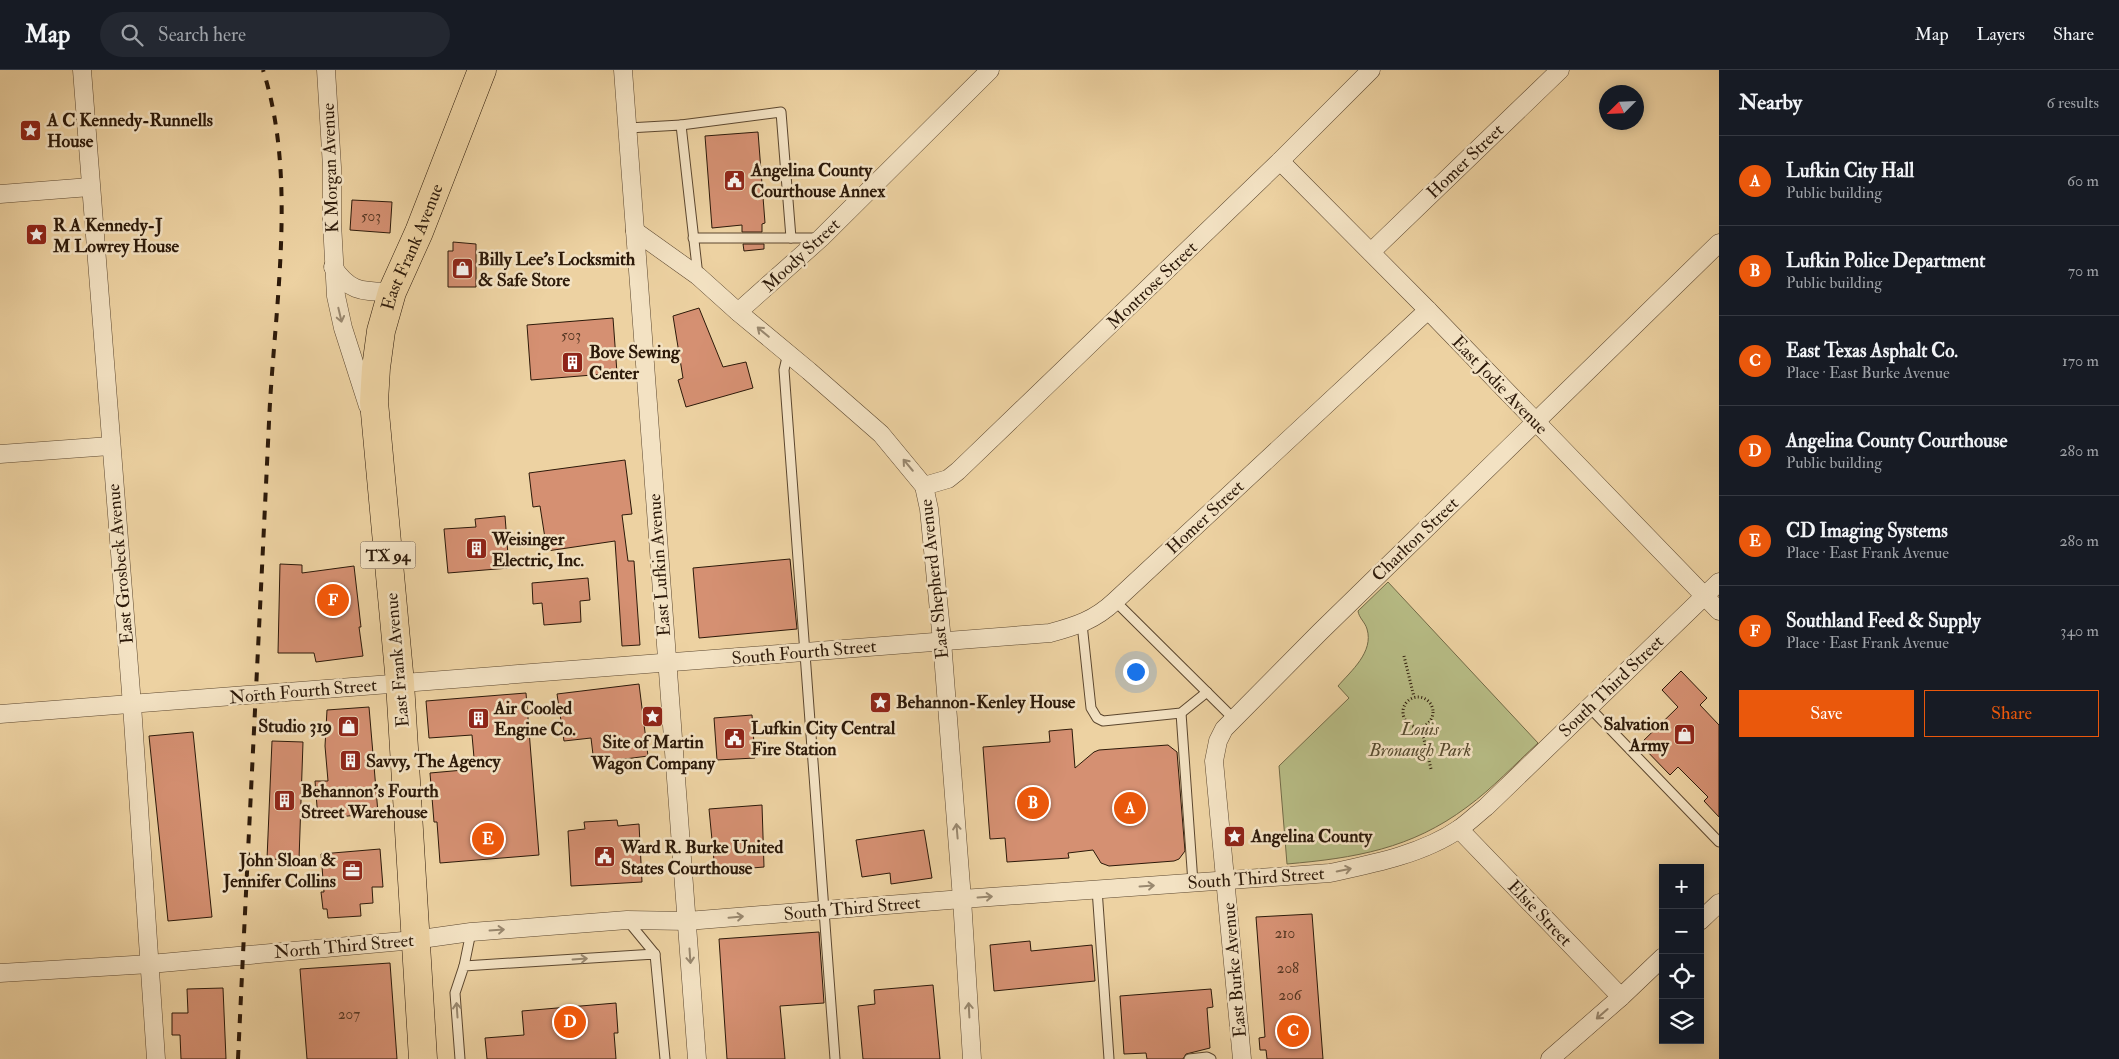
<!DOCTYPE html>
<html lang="en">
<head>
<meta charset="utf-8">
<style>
  :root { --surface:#171b24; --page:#242831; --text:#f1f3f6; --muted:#9ea1a6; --line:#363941; --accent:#ea580c }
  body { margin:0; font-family:"IM FELL Double Pica",serif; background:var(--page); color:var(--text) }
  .controls { position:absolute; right:15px; bottom:15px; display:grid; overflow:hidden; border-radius:0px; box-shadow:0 2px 12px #0003 }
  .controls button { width:45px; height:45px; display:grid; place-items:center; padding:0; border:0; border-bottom:1px solid var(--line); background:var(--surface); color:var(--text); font:25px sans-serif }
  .compass { position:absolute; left:1599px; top:15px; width:45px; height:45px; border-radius:50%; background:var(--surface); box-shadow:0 2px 12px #0003; rotate:246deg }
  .you { position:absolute; left:1135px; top:601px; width:18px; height:18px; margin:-12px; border:4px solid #fff; border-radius:50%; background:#1a73e8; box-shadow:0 0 0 8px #1a73e833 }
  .badge { display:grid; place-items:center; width:32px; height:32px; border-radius:50%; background:var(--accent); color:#fff; font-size:16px; font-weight:700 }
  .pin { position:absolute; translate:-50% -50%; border:2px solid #fff; box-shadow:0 1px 5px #0006 }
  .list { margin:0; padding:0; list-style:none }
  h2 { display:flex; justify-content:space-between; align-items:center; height:65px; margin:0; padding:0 20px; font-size:21px }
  h2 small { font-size:16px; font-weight:400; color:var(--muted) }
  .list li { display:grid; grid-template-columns:32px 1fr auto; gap:15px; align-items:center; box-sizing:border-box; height:90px; padding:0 20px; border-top:1px solid var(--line) }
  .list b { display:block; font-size:19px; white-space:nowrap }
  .list p { margin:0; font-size:16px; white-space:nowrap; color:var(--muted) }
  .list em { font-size:16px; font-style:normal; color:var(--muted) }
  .actions { display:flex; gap:10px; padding:15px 20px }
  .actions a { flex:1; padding:11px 0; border:1px solid var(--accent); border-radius:0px; text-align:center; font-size:18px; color:var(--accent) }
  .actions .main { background:var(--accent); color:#fff }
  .icon { flex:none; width:28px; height:28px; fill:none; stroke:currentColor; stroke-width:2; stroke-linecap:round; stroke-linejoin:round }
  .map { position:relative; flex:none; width:1719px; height:989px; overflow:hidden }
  header { display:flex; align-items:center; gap:30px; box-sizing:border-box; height:70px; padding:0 25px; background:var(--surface); border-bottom:1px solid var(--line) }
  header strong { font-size:24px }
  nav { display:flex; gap:28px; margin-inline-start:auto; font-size:18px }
  .search { width:350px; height:45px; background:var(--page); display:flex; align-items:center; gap:12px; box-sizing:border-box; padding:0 18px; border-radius:28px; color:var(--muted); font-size:19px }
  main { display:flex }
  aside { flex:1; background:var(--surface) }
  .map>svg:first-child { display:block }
  .green { fill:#b7bc85; stroke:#726a47 }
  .building { fill:#d59072; stroke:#2c1909 }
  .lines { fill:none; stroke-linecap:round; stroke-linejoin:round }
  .service-casing { stroke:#5c472f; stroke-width:11 }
  .minor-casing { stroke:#5c472f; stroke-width:19 }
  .primary-casing { stroke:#2c1909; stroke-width:29 }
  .path { stroke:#2c1909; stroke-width:3; stroke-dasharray:1 2.5; stroke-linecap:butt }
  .service { stroke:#f3e2c3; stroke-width:9 }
  .minor { stroke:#f3e2c3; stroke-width:18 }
  .primary { stroke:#edd2a2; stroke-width:28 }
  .rail { stroke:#2c1909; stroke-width:4; stroke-dasharray:9 9; stroke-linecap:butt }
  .oneway { stroke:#99886f }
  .labels { text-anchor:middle; stroke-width:5; stroke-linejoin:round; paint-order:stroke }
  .number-label { font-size:15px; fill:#563723 }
  .shield { fill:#f3e2c3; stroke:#685541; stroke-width:1 }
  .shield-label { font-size:16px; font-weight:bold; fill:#2c1909 }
  .poi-label { font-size:18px; font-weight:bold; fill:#2c1909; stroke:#f3e2c3; text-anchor:start }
  .street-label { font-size:18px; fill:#2c1909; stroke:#f3e2c3 }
  .park-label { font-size:18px; font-style:italic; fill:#564a2e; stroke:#f3e2c3 }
</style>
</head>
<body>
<header>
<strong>Map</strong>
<div class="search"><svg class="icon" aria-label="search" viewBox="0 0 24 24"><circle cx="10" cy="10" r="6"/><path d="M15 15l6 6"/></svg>Search here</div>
<nav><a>Map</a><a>Layers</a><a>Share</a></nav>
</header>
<main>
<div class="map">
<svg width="1719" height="989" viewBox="0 0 1719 989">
  <rect width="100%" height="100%" fill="#edd2a2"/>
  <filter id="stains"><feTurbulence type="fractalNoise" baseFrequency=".004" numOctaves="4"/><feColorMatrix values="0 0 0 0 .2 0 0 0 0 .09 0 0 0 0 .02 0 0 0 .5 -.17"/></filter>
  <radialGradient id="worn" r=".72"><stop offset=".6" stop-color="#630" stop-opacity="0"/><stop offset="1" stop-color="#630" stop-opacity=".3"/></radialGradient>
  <path class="green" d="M1388,512l150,161c-23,21 -45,45 -71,64 -56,42 -112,51 -180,57l-8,-98 70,-68 -11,-12c13,-15 36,-34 29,-57 -2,-7 -8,-11 -9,-18z"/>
  <g class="building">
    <path d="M758,62l7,91 -3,1v8h-20v-7l-30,3 -7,-92z"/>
    <path d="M352,130l40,2 -2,31 -40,-3z"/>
    <path d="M453,172l23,2v43h-28v-36h5z"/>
    <path d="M743,174h21v5l-20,2z"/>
    <path d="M699,238l24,59 23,-5 7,26 -67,19 -8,-27 5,-2 -10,-62z"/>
    <path d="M613,248l4,55 -86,7 -4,-55z"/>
    <path d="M625,390l7,54 -10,1 6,46h6l6,84 -18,1 -7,-105 -68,10 -7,-45 -7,1 -4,-34z"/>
    <path d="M505,446l4,52 -61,5 -4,-44 32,-2 -1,-8z"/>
    <path d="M790,489l7,70 -98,9 -6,-70z"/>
    <path d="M280,494l22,1v8l52,-7 7,61h-2l4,29 -47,6 -2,-9h-36z"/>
    <path d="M588,508l2,22 -10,1 1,21 -37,3 -2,-22 -9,1 -1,-21z"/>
    <path d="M1681,601l26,27 -7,7 19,20v92l-15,-16 4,-4 -30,-30 -8,8 -30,-31 38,-37 -16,-17z"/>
    <path d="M639,614l9,72 -54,7 -3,-25 -27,3 -7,-47z"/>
    <path d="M526,623l13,162 -99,8 -3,-41h-3l-4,-49 45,-4 -3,-34 -43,3 -3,-37z"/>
    <path d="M369,637l9,106 -60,6 -3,-38h13l-3,-35 2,-36z"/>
    <path d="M752,645l3,43 -38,2 -3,-42z"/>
    <path d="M1072,659l3,39 19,-16 5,-2 69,-5 9,7 8,99 -6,8 -5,2 -65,5 -8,-3 -8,-13 -25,3 1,5 -62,4 -2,-24 -15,1 -7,-92 67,-5 -1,-11z"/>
    <path d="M193,662l19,185 -44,4 -19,-185z"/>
    <path d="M272,671l31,1 -4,118 -32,-1z"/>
    <path d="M762,735l2,62 -49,4 -6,-62z"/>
    <path d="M617,750l1,6 21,-2 3,58 -71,4 -3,-55 17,-2 -1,-7z"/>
    <path d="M924,760l8,48 -41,6 -1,-11 -28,4 -6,-37z"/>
    <path d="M380,779l3,38h-11l1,16 -13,1 1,12 -33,2 -1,-9h-4l-2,-17h3l-3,-38z"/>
    <path d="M1312,844l11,145h-56l-1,-9h-6l-1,-12 6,-1 -9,-120z"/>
    <path d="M819,862l5,71 -44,3 5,53h-58l-8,-120z"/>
    <path d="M1030,871l1,10 61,-6 3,36 -101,10 -4,-46z"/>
    <path d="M390,893l7,96h-90l-7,-90z"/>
    <path d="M933,915l7,74h-77l-5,-53 17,-2 -1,-14z"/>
    <path d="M223,918l3,71h-45l-1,-24h-8v-22h16l-1,-24z"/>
    <path d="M1211,919l2,18 -6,1 3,40 -24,6 -3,5h-36l-1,-6 -22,1 -4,-58z"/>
    <path d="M616,933l2,30h-4l2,26h-129l-2,-21 39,-3 -2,-24z"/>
  </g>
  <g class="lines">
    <defs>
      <g id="service">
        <path d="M681,55l100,-13 10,126"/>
        <path d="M628,58l53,-3 17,151"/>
        <path d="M693,168h125"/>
        <path d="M788,283l-4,17 51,689"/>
        <path d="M1115,531l119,118"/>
        <path d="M1082,554l9,84 6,10 6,3 78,-8 26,-21"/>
        <path d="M1589,637l130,135"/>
        <path d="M1181,643l12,170"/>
        <path d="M1097,819l12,170"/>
        <path d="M627,850l28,34"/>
        <path d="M464,896l7,-34"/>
        <path d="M460,989l-5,-66 9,-27 191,-12 10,105"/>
        <path d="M1189,989l18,-2 4,2"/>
      </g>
      <g id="minor">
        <path d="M82,0l50,635 24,354"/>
        <path d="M326,0l6,97v56l4,73 7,32 25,78"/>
        <path d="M623,0l74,989"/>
        <path d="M1280,91l148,149 291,301"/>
        <path d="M0,124l90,-7"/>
        <path d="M635,161l63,45 40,36 71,59 72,63 43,52 5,23 13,132 20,258 10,160"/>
        <path d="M1371,182l189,-182"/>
        <path d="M333,197c17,26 30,24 59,25"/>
        <path d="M738,242l83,-74 169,-168"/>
        <path d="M0,384l110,-8"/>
        <path d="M924,416l24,-7 10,-8 322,-310 91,-91"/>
        <path d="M0,644l1050,-81c26,-7 45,-13 65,-32l313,-291"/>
        <path d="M1459,759l162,168"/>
        <path d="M1700,851l19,-18"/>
        <path d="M0,903l150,-9 264,-24 57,-8 156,-12 60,1 275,-22 368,-26c42,-9 93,-19 129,-44 9,-6 18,-15 27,-22l233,-225"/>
        <path d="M1242,989l-28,-298 4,-20 6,-12 96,-97 399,-389"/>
        <path d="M1550,989l71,-62 42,-40"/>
      </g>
      <g id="primary">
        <path id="s1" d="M423,989l-23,-376 -26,-281 2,-34 5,-37 11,-39 27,-60 63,-162"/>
      </g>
    </defs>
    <use href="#service" class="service-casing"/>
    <use href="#minor" class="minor-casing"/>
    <use href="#primary" class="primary-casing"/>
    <g class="path">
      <path d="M1404,586l10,41"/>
      <circle cx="1418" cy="642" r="15"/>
      <path d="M1421,657l10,42"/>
    </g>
    <use href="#service" class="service"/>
    <use href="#minor" class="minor"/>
    <use href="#primary" class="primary"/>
    <path class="rail" d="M238,989c10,-212 21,-425 31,-637 5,-113 29,-243 -6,-352"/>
  </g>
  <defs><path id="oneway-shaft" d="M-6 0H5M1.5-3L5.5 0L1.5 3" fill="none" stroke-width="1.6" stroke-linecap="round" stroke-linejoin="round" transform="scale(1.25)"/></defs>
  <g class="oneway">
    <use href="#oneway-shaft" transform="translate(340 245) rotate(77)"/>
    <use href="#oneway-shaft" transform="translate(763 262) rotate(-140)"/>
    <use href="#oneway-shaft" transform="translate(908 395) rotate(-130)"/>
    <use href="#oneway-shaft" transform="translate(957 761) rotate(-95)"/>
    <use href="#oneway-shaft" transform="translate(1344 800) rotate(-11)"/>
    <use href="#oneway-shaft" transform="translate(1147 816) rotate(-4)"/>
    <use href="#oneway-shaft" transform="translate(985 827) rotate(-4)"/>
    <use href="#oneway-shaft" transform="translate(736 847) rotate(-5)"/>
    <use href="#oneway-shaft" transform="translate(497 860) rotate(-4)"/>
    <use href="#oneway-shaft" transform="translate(690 886) rotate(86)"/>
    <use href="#oneway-shaft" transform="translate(580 889) rotate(-4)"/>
    <use href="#oneway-shaft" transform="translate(457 940) rotate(-94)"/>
    <use href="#oneway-shaft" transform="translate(969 940) rotate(-93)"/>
    <use href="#oneway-shaft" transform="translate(1602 944) rotate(139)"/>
  </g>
  <defs>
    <symbol id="sight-square" viewBox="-11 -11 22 22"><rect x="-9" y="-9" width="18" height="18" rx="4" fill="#8f2418" stroke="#f3e2c3"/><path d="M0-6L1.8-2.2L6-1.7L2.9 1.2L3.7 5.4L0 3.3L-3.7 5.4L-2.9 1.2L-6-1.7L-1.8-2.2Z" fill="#fff"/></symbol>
    <symbol id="civic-square" viewBox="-11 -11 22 22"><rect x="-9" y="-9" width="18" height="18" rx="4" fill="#8f2418" stroke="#f3e2c3"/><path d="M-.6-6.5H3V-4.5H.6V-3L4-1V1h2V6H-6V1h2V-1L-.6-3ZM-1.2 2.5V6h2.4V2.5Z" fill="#fff"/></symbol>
    <symbol id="shop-square" viewBox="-11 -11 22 22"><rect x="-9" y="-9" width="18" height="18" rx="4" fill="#8f2418" stroke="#f3e2c3"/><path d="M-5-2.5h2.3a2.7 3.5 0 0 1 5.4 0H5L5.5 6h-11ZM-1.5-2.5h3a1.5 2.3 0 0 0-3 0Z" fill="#fff"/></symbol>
    <symbol id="building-square" viewBox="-11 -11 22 22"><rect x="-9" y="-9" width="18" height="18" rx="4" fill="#8f2418" stroke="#f3e2c3"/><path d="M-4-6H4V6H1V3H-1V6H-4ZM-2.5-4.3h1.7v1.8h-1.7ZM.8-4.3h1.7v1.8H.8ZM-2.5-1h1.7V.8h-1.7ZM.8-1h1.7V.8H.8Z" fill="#fff"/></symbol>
    <symbol id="office-square" viewBox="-11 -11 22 22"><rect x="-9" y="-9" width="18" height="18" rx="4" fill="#8f2418" stroke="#f3e2c3"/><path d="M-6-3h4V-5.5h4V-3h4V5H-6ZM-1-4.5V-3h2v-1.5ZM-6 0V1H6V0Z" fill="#fff"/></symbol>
  </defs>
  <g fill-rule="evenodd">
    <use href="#sight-square" x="18" y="48" width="25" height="25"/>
    <use href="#civic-square" x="722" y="98" width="25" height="25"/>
    <use href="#sight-square" x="24" y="152" width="25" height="25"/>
    <use href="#shop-square" x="450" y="186" width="25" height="25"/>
    <use href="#building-square" x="560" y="280" width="25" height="25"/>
    <use href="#building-square" x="464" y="466" width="25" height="25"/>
    <use href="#sight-square" x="868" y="620" width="25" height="25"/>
    <use href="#sight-square" x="640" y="634" width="25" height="25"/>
    <use href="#building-square" x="466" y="636" width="25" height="25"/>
    <use href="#shop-square" x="336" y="644" width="25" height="25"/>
    <use href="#shop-square" x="1672" y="652" width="25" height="25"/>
    <use href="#civic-square" x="722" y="656" width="25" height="25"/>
    <use href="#building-square" x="338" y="678" width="25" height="25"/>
    <use href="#building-square" x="272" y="718" width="25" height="25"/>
    <use href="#sight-square" x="1222" y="754" width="25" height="25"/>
    <use href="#civic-square" x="592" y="774" width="25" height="25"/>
    <use href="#office-square" x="340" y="788" width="25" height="25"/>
  </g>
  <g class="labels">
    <g class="number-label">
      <text x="371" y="151">503</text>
      <text x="571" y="270">503</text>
      <text x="1285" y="868">210</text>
      <text x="1288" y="903">208</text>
      <text x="1290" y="930">206</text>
      <text x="349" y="949">207</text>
    </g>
    <rect class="shield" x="360.5" y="471.5" width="55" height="27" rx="4"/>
    <g class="shield-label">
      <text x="388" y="491">TX 94</text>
    </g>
    <g class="poi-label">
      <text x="47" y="56">A C Kennedy-Runnells<tspan x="47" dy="21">House</tspan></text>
      <text x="751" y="106">Angelina County<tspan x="751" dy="21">Courthouse Annex</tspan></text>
      <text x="53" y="161">R A Kennedy-J<tspan x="53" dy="21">M Lowrey House</tspan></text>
      <text x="478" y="195">Billy Lee's Locksmith<tspan x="478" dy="21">&amp; Safe Store</tspan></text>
      <text x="589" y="288">Bove Sewing<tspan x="589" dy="21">Center</tspan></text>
      <text x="492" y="475">Weisinger<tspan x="492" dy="21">Electric, Inc.</tspan></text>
      <text x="896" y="638">Behannon-Kenley House</text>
      <text x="494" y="644">Air Cooled<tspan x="494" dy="21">Engine Co.</tspan></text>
      <text x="1669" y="660" text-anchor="end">Salvation<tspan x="1669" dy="21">Army</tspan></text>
      <text x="332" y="662" text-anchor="end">Studio 319</text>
      <text x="751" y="664">Lufkin City Central<tspan x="751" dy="21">Fire Station</tspan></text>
      <text x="653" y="678" text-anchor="middle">Site of Martin<tspan x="653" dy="21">Wagon Company</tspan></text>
      <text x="366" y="697">Savvy, The Agency</text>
      <text x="301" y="727">Behannon's Fourth<tspan x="301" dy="21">Street Warehouse</tspan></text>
      <text x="1251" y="772">Angelina County</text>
      <text x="621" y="783">Ward R. Burke United<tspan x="621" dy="21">States Courthouse</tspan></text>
      <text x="336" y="796" text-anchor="end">John Sloan &amp;<tspan x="336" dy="21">Jennifer Collins</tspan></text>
    </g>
    <g class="street-label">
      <text transform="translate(1465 91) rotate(-44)" y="6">Homer Street</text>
      <text transform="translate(330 98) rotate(-92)" y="6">K Morgan Avenue</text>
      <text dy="6" stroke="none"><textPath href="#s1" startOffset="820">East Frank Avenue</textPath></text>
      <text transform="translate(801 185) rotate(-43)" y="6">Moody Street</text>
      <text transform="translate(1152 215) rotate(-44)" y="6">Montrose Street</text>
      <text transform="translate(1500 315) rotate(46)" y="6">East Jodie Avenue</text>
      <text transform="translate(1205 447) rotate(-43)" y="6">Homer Street</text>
      <text transform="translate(1415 469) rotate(-44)" y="6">Charlton Street</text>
      <text transform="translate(120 494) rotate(-95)" y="6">East Grosbeck Avenue</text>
      <text transform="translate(659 495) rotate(-94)" y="6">East Lufkin Avenue</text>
      <text transform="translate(934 509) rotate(-96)" y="6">East Shepherd Avenue</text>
      <text transform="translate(804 582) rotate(-5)" y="6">South Fourth Street</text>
      <text transform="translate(397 590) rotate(-95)" y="6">East Frank Avenue</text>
      <text transform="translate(1611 616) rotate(-44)" y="6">South Third Street</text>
      <text transform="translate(303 621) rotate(-5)" y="6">North Fourth Street</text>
      <text transform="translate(1256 808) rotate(-4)" y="6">South Third Street</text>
      <text transform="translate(852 838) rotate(-5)" y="6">South Third Street</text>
      <text transform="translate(1540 843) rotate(46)" y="6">Elsie Street</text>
      <text transform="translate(344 876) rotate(-5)" y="6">North Third Street</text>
      <text transform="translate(1234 900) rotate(-95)" y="6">East Burke Avenue</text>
    </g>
    <g class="park-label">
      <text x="1420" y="665">Louis<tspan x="1420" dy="21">Bronaugh Park</tspan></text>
    </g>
  </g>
  <rect width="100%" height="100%" filter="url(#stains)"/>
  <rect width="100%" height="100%" fill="url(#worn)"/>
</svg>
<div class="controls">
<button>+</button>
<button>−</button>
<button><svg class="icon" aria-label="locate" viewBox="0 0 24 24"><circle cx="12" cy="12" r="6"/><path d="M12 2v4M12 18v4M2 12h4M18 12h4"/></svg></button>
<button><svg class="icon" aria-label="layers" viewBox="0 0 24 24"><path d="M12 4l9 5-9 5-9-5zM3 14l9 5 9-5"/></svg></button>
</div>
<svg class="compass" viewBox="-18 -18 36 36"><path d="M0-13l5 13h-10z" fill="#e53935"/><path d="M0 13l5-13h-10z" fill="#9ea1a6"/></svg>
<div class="you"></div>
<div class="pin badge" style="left:1130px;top:738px">A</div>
<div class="pin badge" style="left:1033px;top:733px">B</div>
<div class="pin badge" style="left:1293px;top:961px">C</div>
<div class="pin badge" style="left:570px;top:952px">D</div>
<div class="pin badge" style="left:488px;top:769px">E</div>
<div class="pin badge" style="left:333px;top:530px">F</div>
</div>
<aside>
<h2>Nearby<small>6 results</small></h2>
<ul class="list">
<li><span class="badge">A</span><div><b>Lufkin City Hall</b><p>Public building</p></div><em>60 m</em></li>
<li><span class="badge">B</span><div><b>Lufkin Police Department</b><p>Public building</p></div><em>70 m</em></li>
<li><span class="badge">C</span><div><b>East Texas Asphalt Co.</b><p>Place · East Burke Avenue</p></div><em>170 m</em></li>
<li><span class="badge">D</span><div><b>Angelina County Courthouse</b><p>Public building</p></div><em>280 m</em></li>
<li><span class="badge">E</span><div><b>CD Imaging Systems</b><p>Place · East Frank Avenue</p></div><em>280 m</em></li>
<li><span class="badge">F</span><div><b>Southland Feed &amp; Supply</b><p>Place · East Frank Avenue</p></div><em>340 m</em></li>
</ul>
<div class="actions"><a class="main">Save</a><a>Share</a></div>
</aside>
</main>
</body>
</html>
